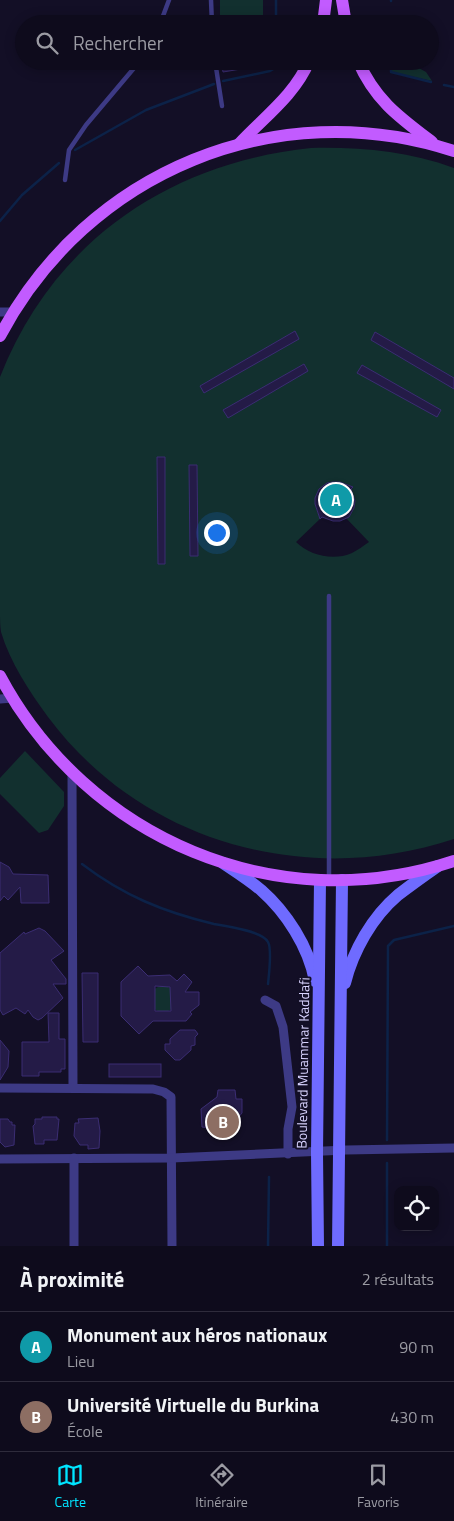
<!DOCTYPE html>
<html lang="fr">
<head>
<meta charset="utf-8">
<style>
  :root { --surface:#0e0b1c; --page:#171425; --text:#f1f3f6; --muted:#9b9ba3; --line:#2e2b3b; --accent:#00e5ff }
  body { margin:0; font-family:"Titillium Web",sans-serif; background:var(--page); color:var(--text) }
  .controls { position:absolute; right:15px; bottom:15px; display:grid; overflow:hidden; border-radius:10px; box-shadow:0 2px 12px #0003 }
  .controls button { width:45px; height:45px; display:grid; place-items:center; padding:0; border:0; border-bottom:1px solid var(--line); background:var(--surface); color:var(--text); font:25px sans-serif }
  .you { position:absolute; left:216px; top:532px; width:18px; height:18px; margin:-12px; border:4px solid #fff; border-radius:50%; background:#1a73e8; box-shadow:0 0 0 8px #1a73e833 }
  .badge { display:grid; place-items:center; width:32px; height:32px; border-radius:50%; background:var(--accent); color:#fff; font-size:16px; font-weight:700 }
  .pin { position:absolute; translate:-50% -50%; border:2px solid #fff; box-shadow:0 1px 5px #0006 }
  .list { margin:0; padding:0; list-style:none }
  h2 { display:flex; justify-content:space-between; align-items:center; height:65px; margin:0; padding:0 20px; font-size:21px }
  h2 small { font-size:16px; font-weight:400; color:var(--muted) }
  .list li { display:grid; grid-template-columns:32px 1fr auto; gap:15px; align-items:center; box-sizing:border-box; height:70px; padding:0 20px; border-top:1px solid var(--line) }
  .list b { display:block; font-size:19px; white-space:nowrap }
  .list p { margin:0; font-size:16px; white-space:nowrap; color:var(--muted) }
  .list em { font-size:16px; font-style:normal; color:var(--muted) }
  .icon { flex:none; width:28px; height:28px; fill:none; stroke:currentColor; stroke-width:2; stroke-linecap:round; stroke-linejoin:round }
  .map { position:relative; flex:none; width:454px; height:1246px; overflow:hidden }
  .search { position:absolute; background:var(--surface); box-shadow:0 2px 12px #0003; left:15px; right:15px; top:15px; height:55px; display:flex; align-items:center; gap:12px; box-sizing:border-box; padding:0 18px; border-radius:28px; color:var(--muted); font-size:19px }
  .sheet { height:205px; background:var(--surface) }
  nav { display:flex; justify-content:space-around; align-items:center; box-sizing:border-box; height:70px; border-top:1px solid var(--line); background:var(--surface); font-size:14px; color:var(--muted) }
  nav a { display:grid; justify-items:center; gap:2px }
  nav .on { color:var(--accent) }
  .map>svg:first-child { display:block }
  .green { fill:#12302f; fill-rule:evenodd }
  .lines { fill:none; stroke-linecap:round; stroke-linejoin:round }
  .stream { stroke:#0c2248; stroke-width:2.5 }
  .building { fill:#241b47; stroke:#3b2d73; fill-rule:evenodd }
  .lane { stroke:#3d3a85; stroke-width:4.5 }
  .street { stroke:#3d3a85; stroke-width:9 }
  .secondary { stroke:#6f6bff; stroke-width:12 }
  .primary { stroke:#c25bff; stroke-width:12 }
  .labels { text-anchor:middle; stroke-width:4; stroke-linejoin:round; paint-order:stroke }
  .street-label { font-size:14px; fill:#d9d4ff; stroke:#130f26 }
</style>
</head>
<body>
<div class="map">
<svg width="454" height="1246" viewBox="0 0 454 1246">
  <rect width="100%" height="100%" fill="#130f26"/>
  <g class="green">
    <rect x="220" y="0" width="43" height="24"/>
    <path d="M392,61h14l20,11 6,9 -40,-9z"/>
    <path d="M311,148c49,-1 96,3 143,20v671c-148,49 -312,4 -406,-122 -19,-26 -38,-55 -47,-85 -1,-6 -1,-14 -1,-20 0,-16 0,-32 0,-49 0,-62 0,-124 0,-186 53,-135 168,-214 311,-229zM322,517l11,4 13,-3 23,24c-6,4 -11,8 -17,11 -18,8 -42,3 -56,-11z"/>
    <path d="M25,751l39,41v14l-16,24 -9,3 -39,-39v-16z"/>
    <circle cx="163" cy="999" r="13"/>
  </g>
  <g class="lines">
    <g class="stream">
      <path d="M276,0v24"/>
      <path d="M391,1v-1"/>
      <path d="M390,22v2"/>
      <path d="M391,61v11l40,10"/>
      <path d="M223,81l47,-10 5,-3 1,-7"/>
      <path d="M444,85l10,2"/>
      <path d="M75,150l71,-40 68,-26"/>
      <path d="M0,221l22,-26 37,-32"/>
      <path d="M82,864c42,32 82,48 132,60 12,2 48,7 54,18 4,7 1,33 0,42"/>
      <path d="M387,1140l1,-194 6,-6 60,-14"/>
      <path d="M268,1246l1,-69"/>
      <path d="M387,1246v-83"/>
    </g>
  </g>
  <g class="building">
    <path d="M221,61h44v4l-42,7z"/>
    <path d="M295,331l4,8 -95,54 -4,-7z"/>
    <path d="M375,332l79,46v11l-83,-49z"/>
    <path d="M304,364l4,7 -80,47 -5,-8z"/>
    <path d="M362,365l79,45 -4,7 -80,-44z"/>
    <path d="M157,457h8v107h-7z"/>
    <path d="M189,465h8l1,91h-8z"/>
    <path d="M333,482h7l13,5 -2,2 4,12 -1,7 -5,9 -9,4h-7l-11,-4 -2,2 -5,-15v-6l4,-9 8,-6z"/>
    <path d="M0,862l9,5 4,7 35,1 1,28h-28l-1,-16 -12,13 -4,-4 -4,5z"/>
    <path d="M39,928l6,3 19,20 -13,9 15,19v5h-13l10,14 -21,20 -4,2 -5,-3 -5,-7 -3,4 -9,-6 -13,7 -3,-5v-57l24,-21 1,2z"/>
    <path d="M138,966l10,10 22,-1 7,6 7,-7 8,8 -7,10h14v13l-9,7 2,2 -6,7h-33l-14,13 -18,-18v-34zM155,986l15,1 1,24h-16z"/>
    <path d="M82,973h16v69h-15z"/>
    <path d="M48,1013h11v26h6v30h-4v3h-22v4h-17v-34h27z"/>
    <path d="M180,1030h15l3,4 -3,3v8l-4,1v4l-11,10h-5l-10,-10v-6h5v-5z"/>
    <path d="M0,1040l9,11 -1,16 -8,13z"/>
    <rect x="109" y="1064" width="52" height="13"/>
    <path d="M218,1090h17l1,9h6v14l-5,6 2,6 -5,5 -4,-2 -9,5h-11v-5l-8,-1 -1,-18 16,-12z"/>
    <path d="M42,1117h15v2h2l-2,21h-13v4h-9l-2,-18 2,-2v-5h7z"/>
    <path d="M98,1118l2,13 -1,17 -11,1v-4h-8l-6,-9 1,-13h4l-1,-4z"/>
    <path d="M0,1119h8l2,3h2v3h3l-1,20 -9,2 -5,-5z"/>
  </g>
  <g class="lines">
    <g class="lane">
      <path d="M211,0l1,24"/>
      <path d="M160,24l9,-24"/>
      <path d="M215,61l7,45"/>
      <path d="M65,180l4,-30 17,-25 54,-64"/>
      <path d="M329,596v283"/>
    </g>
    <g class="street">
      <path d="M0,312h13"/>
      <path d="M0,699l13,-1"/>
      <path d="M72,773l1,315"/>
      <path d="M265,1000l11,6 7,21 9,80 -4,22v25"/>
      <path d="M0,1088l153,1 11,3 7,5 1,149"/>
      <path d="M0,1159l172,-1 174,-8 108,-2"/>
      <path d="M74,1246v-88"/>
    </g>
    <g class="secondary">
      <path d="M223,863c12,8 26,17 38,27 25,22 48,57 54,91"/>
      <path d="M345,983c8,-32 27,-66 53,-88 13,-10 27,-20 40,-29"/>
      <path d="M318,1246l-1,-93 3,-273"/>
      <path d="M338,1246l4,-366"/>
    </g>
    <g class="primary">
      <path d="M342,0l4,24"/>
      <path d="M323,24l3,-24"/>
      <path d="M358,61c17,39 41,56 74,81"/>
      <path d="M239,144c24,-26 56,-49 70,-83"/>
      <path d="M0,336c87,-165 277,-243 454,-185"/>
      <path d="M0,676c87,163 277,244 454,185"/>
    </g>
  </g>
  <g class="labels">
    <g class="street-label">
      <text transform="translate(303 1063) rotate(-89)" y="5">Boulevard Muammar Kaddafi</text>
    </g>
  </g>
</svg>
<div class="controls">
<button><svg class="icon" aria-label="locate" viewBox="0 0 24 24"><circle cx="12" cy="12" r="6"/><path d="M12 2v4M12 18v4M2 12h4M18 12h4"/></svg></button>
</div>
<div class="you"></div>
<div class="pin badge" style="left:336px;top:500px;background:#0f9aa8">A</div>
<div class="pin badge" style="left:223px;top:1122px;background:#8d6e63">B</div>
<div class="search"><svg class="icon" aria-label="search" viewBox="0 0 24 24"><circle cx="10" cy="10" r="6"/><path d="M15 15l6 6"/></svg>Rechercher</div>
</div>
<section class="sheet">
<h2>À proximité<small>2 résultats</small></h2>
<ul class="list">
<li><span class="badge" style="background:#0f9aa8">A</span><div><b>Monument aux héros nationaux</b><p>Lieu</p></div><em>90 m</em></li>
<li><span class="badge" style="background:#8d6e63">B</span><div><b>Université Virtuelle du Burkina</b><p>École</p></div><em>430 m</em></li>
</ul>
</section>
<nav>
<a class="on"><svg class="icon" aria-label="map" viewBox="0 0 24 24"><path d="M3 6l6-2 6 2 6-2v14l-6 2-6-2-6 2zM9 4v14M15 6v14"/></svg>Carte</a>
<a><svg class="icon" aria-label="directions" viewBox="0 0 24 24"><path d="M12 3l9 9-9 9-9-9zM9 14v-3h6M13 9l2 2-2 2"/></svg>Itinéraire</a>
<a><svg class="icon" aria-label="saved" viewBox="0 0 24 24"><path d="M7 4h10v16l-5-4-5 4z"/></svg>Favoris</a>
</nav>
</body>
</html>
